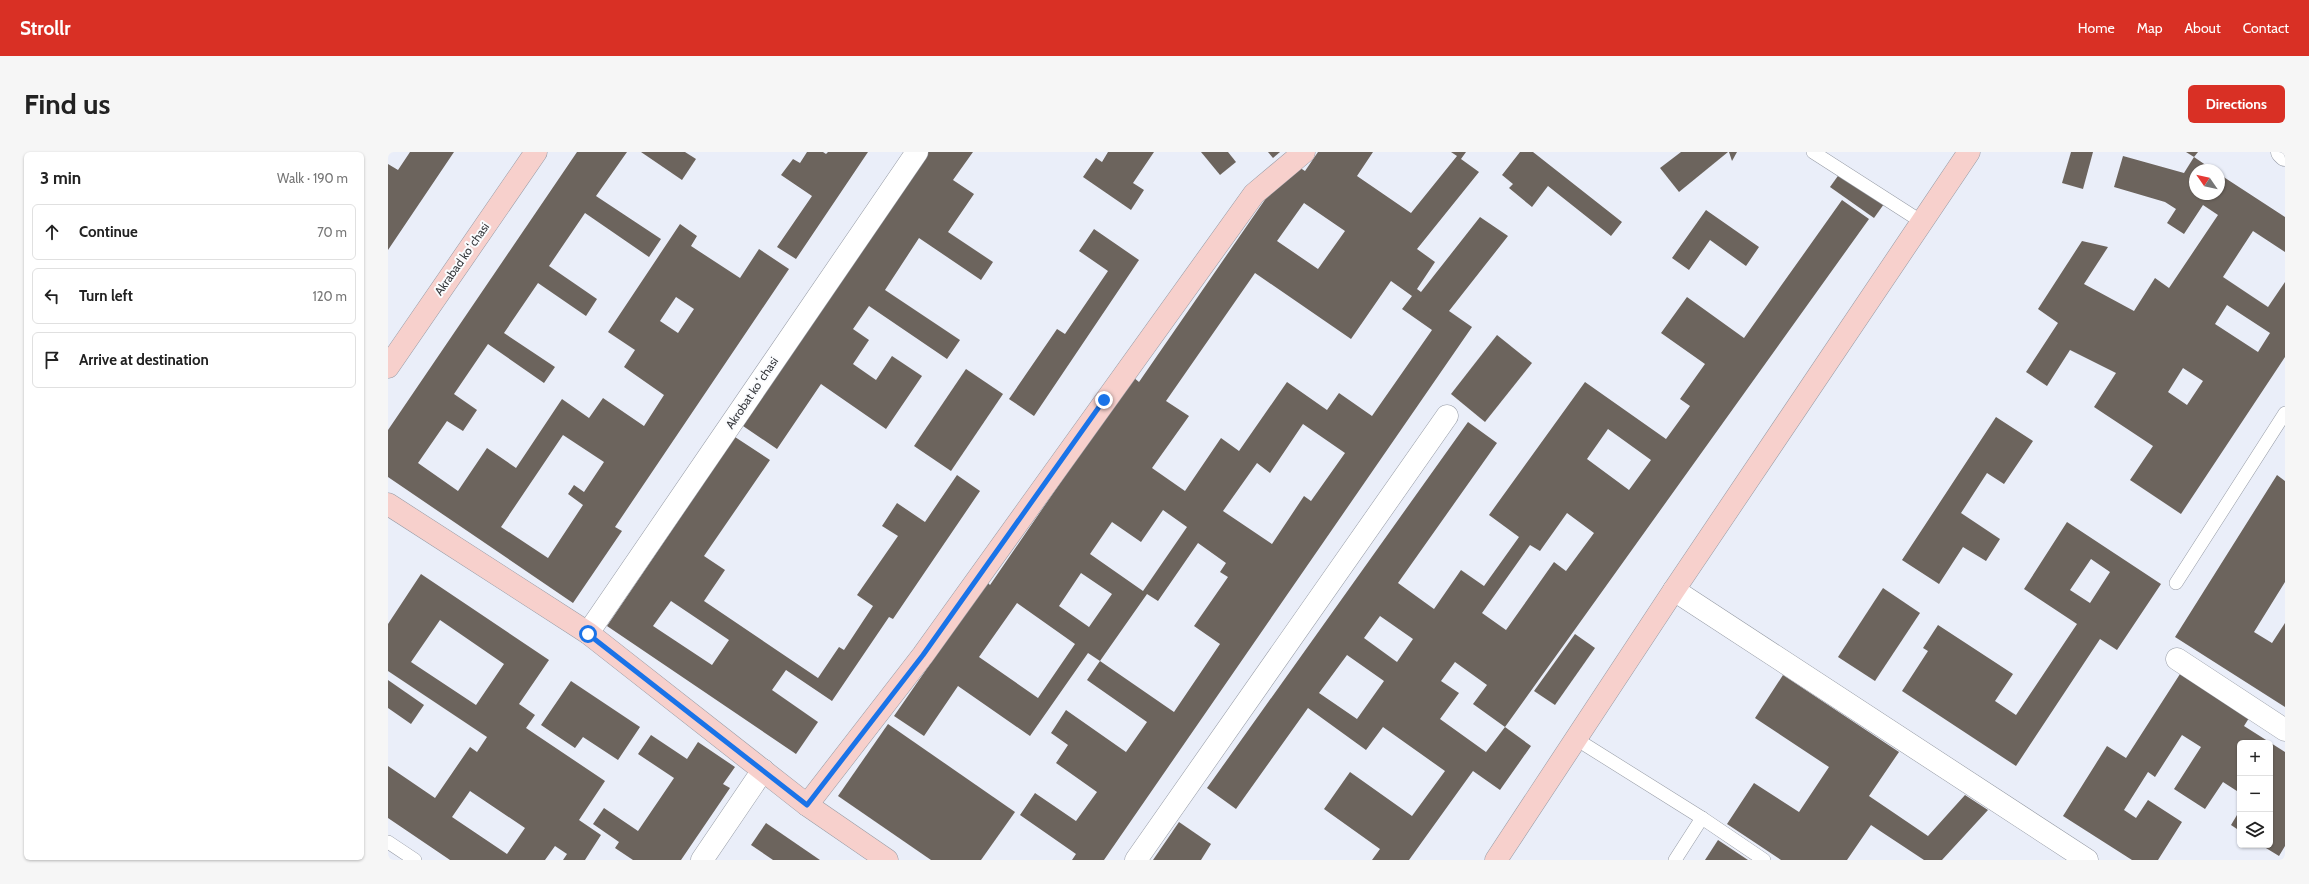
<!DOCTYPE html>
<html lang="en">
<head>
<meta charset="utf-8">
<style>
  :root { --surface:#fff; --page:#f6f6f6; --text:#222; --muted:#767676; --line:#e0e0e0; --accent:#d93025 }
  body { margin:0; font-family:Cabin,sans-serif; background:var(--page); color:var(--text) }
  .controls { position:absolute; right:12px; bottom:12px; display:grid; overflow:hidden; border-radius:6px; box-shadow:0 1px 3px #0004 }
  .controls button { width:36px; height:36px; display:grid; place-items:center; padding:0; border:0; border-bottom:1px solid var(--line); background:var(--surface); color:var(--text); font:20px sans-serif }
  .compass { position:absolute; left:1801px; top:12px; width:36px; height:36px; border-radius:50%; background:var(--surface); box-shadow:0 1px 3px #0004; rotate:304deg }
  .stop { position:absolute; width:12px; height:12px; margin:-9px; border:3px solid #1a73e8; border-radius:50%; background:#fff }
  .stop.end { background:#1a73e8; border-color:#fff; box-shadow:0 1px 4px #0008 }
  .list { margin:0; padding:0; list-style:none }
  h2 { display:flex; justify-content:space-between; align-items:center; height:52px; margin:0; padding:0 16px; font-size:17px }
  h2 small { font-size:13px; font-weight:400; color:var(--muted) }
  .list li { display:grid; grid-template-columns:26px 1fr auto; gap:12px; align-items:center; box-sizing:border-box; height:56px; margin:0 8px 8px; padding:0 8px; border:1px solid var(--line); border-radius:6px }
  .list b { display:block; font-size:15px; white-space:nowrap }
  .list em { font-size:13px; font-style:normal; color:var(--muted) }
  .icon { flex:none; width:22px; height:22px; fill:none; stroke:currentColor; stroke-width:2; stroke-linecap:round; stroke-linejoin:round }
  .map { position:relative; flex:none; width:1897px; height:708px; overflow:hidden; border-radius:6px }
  header { display:flex; align-items:center; gap:24px; box-sizing:border-box; height:56px; padding:0 20px; background:var(--accent); color:#fff }
  header strong { font-size:19px }
  nav { display:flex; gap:22px; margin-inline-start:auto; font-size:14px }
  .intro { display:flex; align-items:center; justify-content:space-between; box-sizing:border-box; height:96px; padding:0 24px }
  h1 { margin:0; font-size:28px }
  .button { padding:10px 18px; border-radius:6px; background:var(--accent); color:#fff; font-size:14px; font-weight:700 }
  main { display:flex; gap:24px; padding:0 24px }
  aside { flex:1; background:var(--surface); border-radius:6px; box-shadow:0 1px 3px #0004 }
  .map>svg:first-child { display:block }
  .building { fill:#6c645d; fill-rule:evenodd }
  .lines { fill:none; stroke-linecap:round; stroke-linejoin:round }
  .lane-casing { stroke:#969ba5; stroke-width:14 }
  .street-casing { stroke:#969ba5; stroke-width:23 }
  .secondary-casing { stroke:#969ba5; stroke-width:23 }
  .lane { stroke:#fff; stroke-width:13 }
  .street { stroke:#fff; stroke-width:22 }
  .secondary { stroke:#f7d0cc; stroke-width:22 }
  .route { stroke:#1a73e8; stroke-width:5 }
  .labels { text-anchor:middle; stroke-width:4; stroke-linejoin:round; paint-order:stroke }
  .street-label { font-size:12px; fill:#393b3f; stroke:#fbfcfe }
</style>
</head>
<body>
<header>
<strong>Strollr</strong>
<nav><a>Home</a><a>Map</a><a>About</a><a>Contact</a></nav>
</header>
<div class="intro"><h1>Find us</h1><a class="button">Directions</a></div>
<main>
<aside>
<h2>3 min<small>Walk · 190 m</small></h2>
<ul class="list">
<li><svg class="icon" aria-label="ahead" viewBox="0 0 24 24"><path d="M12 20V5M6 11l6-6 6 6"/></svg><div><b>Continue</b></div><em>70 m</em></li>
<li><svg class="icon" aria-label="left" viewBox="0 0 24 24"><path d="M17 20v-9H6M10 6l-5 5 5 5"/></svg><div><b>Turn left</b></div><em>120 m</em></li>
<li><svg class="icon" aria-label="arrive" viewBox="0 0 24 24"><path d="M6 21V4h12l-3 4 3 4H6"/></svg><div><b>Arrive at destination</b></div></li>
</ul>
</aside>
<div class="map">
<svg width="1897" height="708" viewBox="0 0 1897 708">
  <rect width="100%" height="100%" fill="#eaeef9"/>
  <g class="building">
    <path d="M22,0h44l-66,98v-86l10,6z"/>
    <path d="M189,0h50l-31,44 65,43 -12,18 -64,-44 -36,53 48,33 -11,17 -48,-33 -34,50 51,34 -11,16 -56,-39 -34,50 23,16 -14,21 -16,-10 -29,42 40,28 29,-43 29,20 46,-69 27,19 14,-20 41,28 20,-31 -40,-28 11,-17 -27,-18 72,-108 17,12 -6,10 49,32 19,-29 30,20 -174,258 7,4 -49,72 -185,-126v-47zM288,145l18,12 -16,24 -18,-12zM175,283l41,27 -20,30 -10,-7 -6,9 15,11 -35,53 -47,-31z"/>
    <path d="M253,0h44l11,7 -14,21z"/>
    <path d="M419,0h16l3,2 2,-2h40l-72,107 -19,-12 35,-51 -31,-21 12,-16 7,4z"/>
    <path d="M540,0h45l-20,28 21,14 -26,38 45,30 -12,18 -62,-42 -34,52 75,50 -13,19 -78,-53 -16,23 16,11 -16,24 23,16 16,-24 30,20 -36,53 -65,-45 -44,65 -34,-23z"/>
    <path d="M720,0h46l-21,31 11,7 -13,20 -48,-33 13,-19 6,4z"/>
    <path d="M813,0h27l8,10 -16,13z"/>
    <path d="M880,0h12l-7,6z"/>
    <path d="M930,0h55l-16,24 54,37 46,-57 -6,-4h15l-5,7 18,13 -62,77 18,13 -18,27 4,3 59,-75 28,19 -59,75 23,16 -368,533h-32l4,-6 -56,-39 15,-22 41,28 21,-29 -41,-29 12,-18 -17,-12 15,-23 60,42 21,-30 -60,-42 13,-19 74,51 46,-68 -26,-18 34,-49 -8,-5 6,-9 -28,-20 -40,58 -11,-7 -47,67 -12,-8 -58,83 -72,-50 -34,50 -30,-20 93,-134 3,3 143,-208 6,5 152,-220 14,9zM916,51l41,28 -27,38 -41,-28zM867,121l96,66 40,-58 21,15 -10,13 30,21 -60,86 -33,-23 -12,17 -40,-28 -48,69 -18,-13 -36,53 -33,-23 37,-52 -23,-15zM915,272l42,29 -34,48 -7,-5 -32,48 -49,-33 34,-48 13,10zM775,358l24,17 -44,64 -53,-37 22,-32 29,20zM693,421l31,21 -23,33 -30,-21zM629,451l58,41 -37,54 -59,-41z"/>
    <path d="M1132,0h13l89,70 -11,14 -63,-50 -16,21 -23,-19 4,-4 -11,-9z"/>
    <path d="M1293,0h47l-49,40 -19,-24z"/>
    <path d="M1341,0h8l-5,9z"/>
    <path d="M1683,0h22l-10,37 -21,-6z"/>
    <path d="M1798,0h12l-4,5z"/>
    <path d="M1735,4l61,17 10,-16 19,13h-18v24h24v-20l66,43v35l-32,-21 -30,46 45,30 17,-25v75l-104,157 -51,-34 23,-34 -59,-39 22,-34 -46,-23 -23,36 -21,-14 32,-49 -20,-14 44,-68 26,6 -24,37 50,27 21,-33 14,10 49,-73 -15,-10 -19,29 -17,-11 9,-14 -11,-7 -51,-15zM1839,153l43,28 -12,19 -43,-28zM1795,216l20,13 -16,24 -19,-13z"/>
    <path d="M1452,21l44,31 -10,14 -44,-31z"/>
    <path d="M1454,48l27,19 -364,508 -32,-23 14,-19 -32,-23 -14,19 18,12 -19,26 46,33 19,-25 26,19 -31,44 -27,-19 -64,89h-37l8,-11 -56,-40 26,-37 62,44 33,-45 -62,-44 -17,23 -58,-42 -72,101 -29,-21 261,-366 29,21 -99,140 36,26 27,-39 23,16 35,-49 -30,-22 96,-133 81,57 24,-33 -10,-7 25,-35 -44,-31 26,-36 57,41zM1220,277l43,31 -22,30 -42,-31zM1179,361l27,20 -28,38 -12,-9 -48,68 -24,-17 48,-68 10,6zM992,464l33,23 -16,23 -33,-24zM959,503l37,26 -27,38 -38,-26z"/>
    <path d="M1318,58l53,37 -13,19 -36,-26 -21,30 -17,-12z"/>
    <path d="M706,77l45,31 -105,156 -25,-17 48,-70 8,5 43,-63 -29,-20z"/>
    <path d="M1109,183l35,28 -47,59 -34,-28z"/>
    <path d="M578,217l37,25 -52,77 -37,-25z"/>
    <path d="M1608,265l37,24 -29,43 -17,-11 -26,40 39,26 -14,22 -23,-14 -24,37 -37,-24z"/>
    <path d="M347,285l35,23 -66,96 21,14 -21,31 114,77 21,-31 5,3 29,-44 -16,-11 41,-59 -16,-10 15,-23 28,19 32,-47 23,16 -87,128 -4,-2 -57,84 -46,-31 -14,20 46,32 -22,32 -189,-128zM283,449l58,39 -17,25 -59,-39z"/>
    <path d="M1889,323l8,6v101l-31,50 18,11 13,-20v84l-110,-70z"/>
    <path d="M1679,370l94,62 -44,66 -17,-11 -84,127 -114,-75 26,-40 -5,-3 15,-23 75,49 -18,27 21,14 61,-91 -53,-35zM1703,407l19,13 -20,31 -20,-13z"/>
    <path d="M33,422l128,86 -30,44 16,11 -9,13 79,53 -26,39 22,15 -16,25h-22l4,-6 -12,-8 -10,14h-95l-62,-42v-52l47,32 35,-51 7,5 10,-15 -99,-66v-47zM52,468l64,44 -28,41 -65,-43zM82,639l55,37 -18,26 -55,-37z"/>
    <path d="M1495,436l37,25 -45,68 -37,-24z"/>
    <path d="M1187,482l20,14 -40,57 -21,-14z"/>
    <path d="M1792,522l69,44 -5,8 41,26v94l-6,10 -18,-11h9v-102h-30v50l-17,-11 -18,27 -31,-20 27,-42 -19,-12 -27,42 -7,-5 -24,38 12,8 12,-18 34,22 -24,38h-26l-69,-44 44,-70 19,12z"/>
    <path d="M1395,523l116,77 -30,44 59,40 37,-41 23,15 -46,50h-18l-53,-35 -24,35h-66l-54,-36 27,-41 45,29 30,-45 -74,-49z"/>
    <path d="M0,528l36,25 -13,19 -23,-16z"/>
    <path d="M183,529l69,46 -22,33 -35,-23 -8,11 -34,-23z"/>
    <path d="M500,572l127,88 -34,48h-50l-93,-64z"/>
    <path d="M263,583l36,24 11,-17 37,25 -12,17 7,4 -49,72h-48l-18,-12 4,-6 -26,-18 11,-16 34,23 36,-53 -36,-24z"/>
    <path d="M1852,658v21l-9,-6z"/>
    <path d="M791,670l32,22 -10,16h-48z"/>
    <path d="M378,671l54,37h-47l-22,-15z"/>
    <path d="M1330,688l30,20h-43z"/>
  </g>
  <g class="lines">
    <defs>
      <g id="lane">
        <path d="M1425,0l109,70"/>
        <path d="M1788,431l109,-170"/>
        <path d="M1188,587l126,79 62,42"/>
        <path d="M0,690l27,18"/>
        <path d="M1287,708l27,-42"/>
      </g>
      <g id="street">
        <path d="M1894,0l3,3"/>
        <path d="M1286,438l413,270"/>
        <path d="M200,481l329,-481"/>
        <path d="M1789,507l108,71"/>
        <path d="M314,708l61,-90"/>
        <path d="M748,708l311,-444"/>
      </g>
      <g id="secondary">
        <path d="M0,215l148,-215"/>
        <path d="M0,352l200,129 219,172 80,55"/>
        <path d="M419,653l116,-150 331,-461 50,-42"/>
        <path d="M1108,708l178,-270 295,-438"/>
      </g>
    </defs>
    <use href="#lane" class="lane-casing"/>
    <use href="#street" class="street-casing"/>
    <use href="#secondary" class="secondary-casing"/>
    <use href="#lane" class="lane"/>
    <use href="#street" class="street"/>
    <use href="#secondary" class="secondary"/>
  </g>
  <g class="lines">
    <path class="route" d="M200,482l219,171 116,-150 181,-255"/>
  </g>
  <g class="labels">
    <g class="street-label">
      <text transform="translate(74 107) rotate(-55)" y="4">Akrabad koʻchasi</text>
      <text transform="translate(364 241) rotate(-56)" y="4">Akrobat koʻchasi</text>
    </g>
  </g>
</svg>
<div class="controls">
<button>+</button>
<button>−</button>
<button><svg class="icon" aria-label="layers" viewBox="0 0 24 24"><path d="M12 4l9 5-9 5-9-5zM3 14l9 5 9-5"/></svg></button>
</div>
<svg class="compass" viewBox="-18 -18 36 36"><path d="M0-13l5 13h-10z" fill="#e53935"/><path d="M0 13l5-13h-10z" fill="#767676"/></svg>
<div class="stop" style="left:200px;top:482px"></div>
<div class="stop end" style="left:716px;top:248px"></div>
</div>
</main>
</body>
</html>
